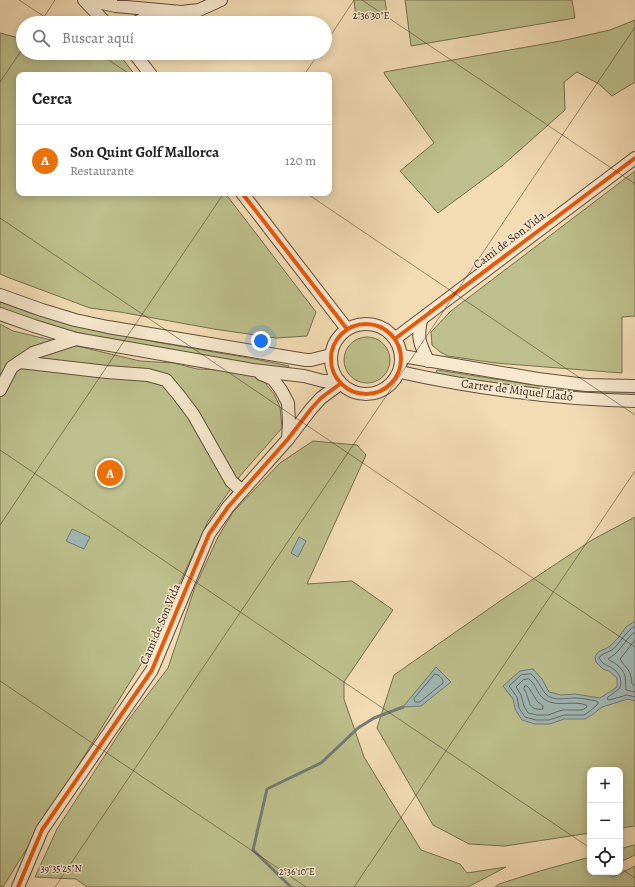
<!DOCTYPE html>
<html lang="es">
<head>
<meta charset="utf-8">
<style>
  :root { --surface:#fff; --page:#f2f2f2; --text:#202124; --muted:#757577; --line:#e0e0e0; --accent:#0f766e }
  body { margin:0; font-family:Alegreya,serif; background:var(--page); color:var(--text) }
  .controls { position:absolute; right:12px; bottom:12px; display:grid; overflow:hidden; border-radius:8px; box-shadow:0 2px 10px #0003 }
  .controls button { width:36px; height:36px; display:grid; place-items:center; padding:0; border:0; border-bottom:1px solid var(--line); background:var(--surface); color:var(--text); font:20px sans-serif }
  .you { position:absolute; left:261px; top:341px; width:14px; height:14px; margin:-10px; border:3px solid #fff; border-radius:50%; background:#1a73e8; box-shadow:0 0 0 6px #1a73e833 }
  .badge { display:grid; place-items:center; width:26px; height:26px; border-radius:50%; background:var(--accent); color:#fff; font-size:13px; font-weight:700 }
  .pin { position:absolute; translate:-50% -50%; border:2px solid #fff; box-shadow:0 1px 4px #0006 }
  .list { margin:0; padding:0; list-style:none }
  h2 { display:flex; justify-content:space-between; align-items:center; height:52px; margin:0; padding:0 16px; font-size:17px }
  h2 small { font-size:13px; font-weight:400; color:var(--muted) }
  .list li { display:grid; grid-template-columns:26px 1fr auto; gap:12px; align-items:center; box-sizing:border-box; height:72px; padding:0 16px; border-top:1px solid var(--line) }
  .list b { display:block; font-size:15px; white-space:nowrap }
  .list p { margin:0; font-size:13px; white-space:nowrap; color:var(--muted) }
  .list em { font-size:13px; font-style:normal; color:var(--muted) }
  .icon { flex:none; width:22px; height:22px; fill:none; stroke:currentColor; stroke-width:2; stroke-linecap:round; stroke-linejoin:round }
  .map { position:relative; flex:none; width:635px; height:887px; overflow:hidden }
  .search { position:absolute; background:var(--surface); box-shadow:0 2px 10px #0003; left:16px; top:16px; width:316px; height:44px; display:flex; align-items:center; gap:10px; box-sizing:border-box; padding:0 14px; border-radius:22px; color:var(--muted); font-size:15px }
  .panel { position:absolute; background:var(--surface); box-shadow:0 2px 10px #0003; left:16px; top:72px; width:316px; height:124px; border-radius:8px }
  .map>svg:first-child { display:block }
  .green { fill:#bdc08c; stroke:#786f50 }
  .water { fill:#a0b9b8; stroke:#747b77 }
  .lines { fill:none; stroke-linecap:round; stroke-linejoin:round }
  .shore { stroke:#696c66; stroke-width:1 }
  .stream { stroke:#747b77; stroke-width:3 }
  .minor-casing { stroke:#624e3d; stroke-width:14 }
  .minor { stroke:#f7e8ce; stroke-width:12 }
  .cycleway-casing { stroke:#f7e8ce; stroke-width:6 }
  .cycleway { stroke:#e8590c; stroke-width:4 }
  .ticks { fill:none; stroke:#321e15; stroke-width:1; stroke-opacity:0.45 }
  .labels { text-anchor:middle; stroke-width:3; stroke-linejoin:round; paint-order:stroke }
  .street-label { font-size:12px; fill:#321e15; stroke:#f7e8ce }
  .ticks-label { font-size:10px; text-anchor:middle; fill:#321e15; stroke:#f7e8ce; stroke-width:3; stroke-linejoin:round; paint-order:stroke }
</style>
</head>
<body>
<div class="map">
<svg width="635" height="887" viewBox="0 0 635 887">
  <rect width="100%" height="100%" fill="#f3dcb4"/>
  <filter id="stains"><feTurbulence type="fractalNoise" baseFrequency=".005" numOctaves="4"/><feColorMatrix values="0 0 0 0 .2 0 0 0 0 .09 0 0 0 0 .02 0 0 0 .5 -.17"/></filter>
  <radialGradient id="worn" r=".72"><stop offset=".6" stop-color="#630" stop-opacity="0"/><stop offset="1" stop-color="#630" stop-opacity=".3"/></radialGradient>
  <g class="green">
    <path d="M354,0h31l2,15 -31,4z"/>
    <path d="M405,0h167l3,18 -164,28z"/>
    <path d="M635,20v62l-23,14 -13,-12 -22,-12 -13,10 1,28 -62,55 -65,48 -38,-42 34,-28 -49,-68 -1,-3 177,-31 49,-11z"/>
    <path d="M0,33l23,6v14h60l18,4 18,-3 16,21h-116v118h206l91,119 -9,24 -31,2 -62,-9 -94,-17 -30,-4 -83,-31 -7,-3z"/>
    <path d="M635,171v145l-13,1v56l-127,-10 -47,-7 -8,-4 -8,-7 -1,-13 20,-21z"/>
    <path d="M0,301l30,12 49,14 82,16 94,16 34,7 -1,3 -28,-3 -177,-32 -31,-8 -29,-9 -23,-9z"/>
    <path d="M0,324l13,7 127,30 34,2 23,6 27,1 37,8 13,16 6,13 2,21 -42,48 -32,45 -60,132 -145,234 -3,-1z"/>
    <circle cx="367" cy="360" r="23"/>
    <path d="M437,370l90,14 52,5 56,3v4c-67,0 -134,-11 -200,-22z"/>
    <path d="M313,441l44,4 9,10 -59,129 45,-3 41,29 -49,72v17l20,58 57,93 39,14 7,9 39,-6 -38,20h-381l-11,-8 -41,-2 22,-48 69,-106 42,-55 27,-81 23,-50 15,-25 47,-49z"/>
    <path d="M635,517v309l-15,2v-58h-30v63l-85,13 -36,-2 -36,-19 -56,-97 17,-53 106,-74 92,-61z"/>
    <path d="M634,845h1v10l-15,7v-13z"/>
    <path d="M590,857v15h16l7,5 22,-11v21h-140l4,-3 41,-13z"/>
  </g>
  <g class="water">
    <path d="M72,529l18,8 -6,12 -18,-8z"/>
    <path d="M299,537l7,4 -8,16 -7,-4z"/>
    <path d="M635,621v80l-7,-2 -26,8 -10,8 -7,4h-21l-14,5h-15l-13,-4 -7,-11 -2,-10 -10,-13 17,-15 13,-2 9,10 7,13 12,3 14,-1 25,4 17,-11v-9l-8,-7 -6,-2 -7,-7 -1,-5 3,-5 11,-5 9,-9 8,-11z"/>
    <path d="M436,667l15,15 -30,24 -18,1z"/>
  </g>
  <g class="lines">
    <g class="shore">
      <path d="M635,626c-10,6 -14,16 -22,23 -5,4 -11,4 -14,9 5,8 7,6 13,10 8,5 10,12 8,20l-12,9 -1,2 2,1 18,-5 8,2"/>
      <path d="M635,632c-8,5 -12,15 -20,22 -2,2 -5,3 -7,5 2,2 5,3 8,5 11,9 9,13 10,26l9,2"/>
      <path d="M635,640l-15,19c7,11 11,10 12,25l3,2"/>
      <path d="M435,674c3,0 9,5 8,9l-23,19h-5l-1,-3z"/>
      <path d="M531,674c7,5 12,19 17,22 8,5 18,2 27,2 7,0 15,2 22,3l1,1v2l-8,7 -6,4h-20l-15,5h-13l-11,-3 -6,-9 -2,-11 -8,-11 12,-11z"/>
      <path d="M529,679c7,5 8,15 15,20 11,9 30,1 42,6l1,2 -5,3h-20l-14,5h-11l-9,-2 -4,-7 -3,-11 -5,-8 7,-7z"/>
      <path d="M525,686h2l2,2 8,13 6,5v3c-17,2 -12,-10 -19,-20z"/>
    </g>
    <path class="stream" d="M291,887l-38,-37 14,-61 54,-26 37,-35 16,-10 29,-11"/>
    <defs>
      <g id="minor">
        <path d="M84,0l22,23"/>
        <path d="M87,0l29,6 65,6 18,-2 22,-10"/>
        <path d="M135,23l24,-12"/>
        <path d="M134,53l17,22"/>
        <path d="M242,193l105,136"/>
        <path d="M0,295l42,15 33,10 33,7 198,33h5l20,-5"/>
        <path d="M0,314l34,12 42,13 177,31 51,6 19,5h16"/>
        <path d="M421,320c-4,19 -1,24 7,41"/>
        <circle cx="366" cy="359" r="35"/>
        <path d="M396,338l239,-180"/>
        <path d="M402,356l136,23 48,6 49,1"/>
        <path d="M20,362l87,10 41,3 18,5 11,13 16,21 38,67 11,10"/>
        <path d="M400,372c77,17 156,27 235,29"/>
        <path d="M261,374l12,5 8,11 7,13 1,20 -1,16"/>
        <path d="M0,390l12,-23 21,-14 43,-14"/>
        <path d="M18,887l24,-57 110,-160 57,-136 19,-27 60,-68 23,-30 10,-11 19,-14"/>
      </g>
    </defs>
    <use href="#minor" class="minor-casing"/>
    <use href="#minor" class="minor"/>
    <defs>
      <g id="cycleway">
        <path d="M242,193l105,136"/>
        <circle cx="366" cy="359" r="35"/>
        <path d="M396,338l239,-180"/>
        <path d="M18,887l24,-57 110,-160 57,-136 19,-27 60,-68 23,-30 10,-11 19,-14"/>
      </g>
    </defs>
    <use href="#cycleway" class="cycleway-casing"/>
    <use href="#cycleway" class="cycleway"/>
  </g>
  <path class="ticks" d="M19,0l35,23M362,0l273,184M40,23l15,-23M325,44l29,-44M98,53l33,22M304,75l15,-22M0,82l23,-34M306,193l329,222M0,218l635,429M0,450l590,398M0,525l224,-332M0,681l306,206M620,868l15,10M55,887l580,-860M354,887l281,-416"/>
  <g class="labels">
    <g class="street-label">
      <text transform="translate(509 240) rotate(-37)" y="4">Camí de Son Vida</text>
      <text transform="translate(517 390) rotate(7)" y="4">Carrer de Miquel Lladó</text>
      <text transform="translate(160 624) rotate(-67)" y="4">Camí de Son Vida</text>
    </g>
  </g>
  <g class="ticks-label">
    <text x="371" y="19">2°36'30"E</text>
    <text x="61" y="872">39°35'25"N</text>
    <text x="297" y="875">2°36'10"E</text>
  </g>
  <rect width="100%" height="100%" filter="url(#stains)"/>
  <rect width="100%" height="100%" fill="url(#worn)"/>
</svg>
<div class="controls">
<button>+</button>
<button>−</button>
<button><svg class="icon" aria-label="locate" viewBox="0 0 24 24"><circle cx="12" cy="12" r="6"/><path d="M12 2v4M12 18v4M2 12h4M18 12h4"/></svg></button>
</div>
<div class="you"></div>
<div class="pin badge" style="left:110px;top:473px;background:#e8710a">A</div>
<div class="search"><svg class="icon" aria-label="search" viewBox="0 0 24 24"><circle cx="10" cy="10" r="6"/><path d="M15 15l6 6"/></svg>Buscar aquí</div>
<section class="panel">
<h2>Cerca<small></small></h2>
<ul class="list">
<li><span class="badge" style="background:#e8710a">A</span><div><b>Son Quint Golf Mallorca</b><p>Restaurante</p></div><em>120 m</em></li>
</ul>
</section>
</div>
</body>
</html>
